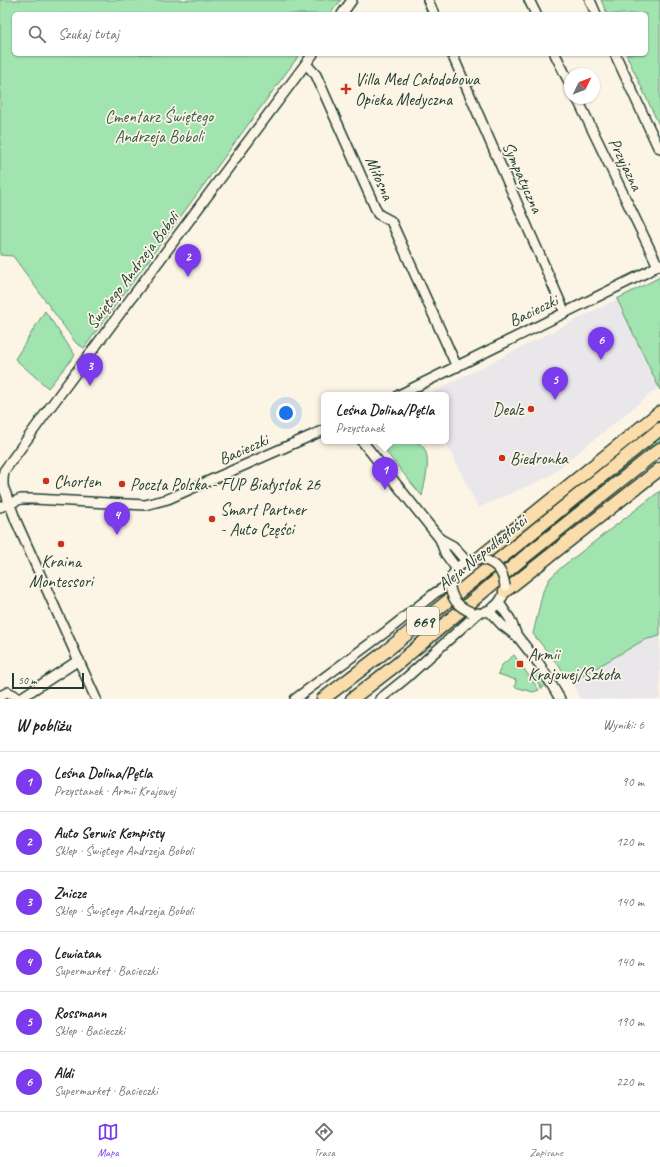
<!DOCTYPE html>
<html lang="pl">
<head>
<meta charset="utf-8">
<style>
  :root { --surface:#fff; --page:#f2f2f2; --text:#202124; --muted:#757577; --line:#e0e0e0; --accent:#7c3aed }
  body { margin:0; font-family:Caveat,sans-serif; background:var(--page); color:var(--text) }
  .compass { position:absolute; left:564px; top:68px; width:36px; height:36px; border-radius:50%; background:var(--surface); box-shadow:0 1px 3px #0004; rotate:47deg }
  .scale { position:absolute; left:12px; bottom:10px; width:72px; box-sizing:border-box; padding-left:4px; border:2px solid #1f3d34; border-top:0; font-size:11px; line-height:14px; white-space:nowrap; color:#1f3d34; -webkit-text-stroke:3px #fcf5e5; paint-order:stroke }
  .you { position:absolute; left:286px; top:413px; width:14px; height:14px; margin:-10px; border:3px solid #fff; border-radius:50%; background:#1a73e8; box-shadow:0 0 0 6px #1a73e833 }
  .badge { display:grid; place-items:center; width:26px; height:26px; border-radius:50%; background:var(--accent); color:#fff; font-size:13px; font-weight:700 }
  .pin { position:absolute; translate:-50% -33px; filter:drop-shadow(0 1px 2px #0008) }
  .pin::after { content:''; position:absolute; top:21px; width:14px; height:12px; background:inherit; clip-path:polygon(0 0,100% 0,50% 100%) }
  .popup { position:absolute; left:321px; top:392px; width:128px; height:52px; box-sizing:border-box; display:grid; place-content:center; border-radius:6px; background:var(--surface); filter:drop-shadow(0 1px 3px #0005); font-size:13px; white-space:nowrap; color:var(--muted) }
  .popup b { font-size:15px; color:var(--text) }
  .popup::after { content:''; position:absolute; left:50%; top:100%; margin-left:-8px; border:8px solid transparent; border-top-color:var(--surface) }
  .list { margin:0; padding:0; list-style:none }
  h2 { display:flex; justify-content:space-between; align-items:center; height:52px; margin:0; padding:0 16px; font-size:17px }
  h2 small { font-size:13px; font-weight:400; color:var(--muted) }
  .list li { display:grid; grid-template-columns:26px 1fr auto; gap:12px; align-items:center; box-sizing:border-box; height:60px; padding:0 16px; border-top:1px solid var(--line) }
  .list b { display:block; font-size:15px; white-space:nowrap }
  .list p { margin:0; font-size:13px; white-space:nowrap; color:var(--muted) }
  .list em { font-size:13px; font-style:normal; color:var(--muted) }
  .icon { flex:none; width:22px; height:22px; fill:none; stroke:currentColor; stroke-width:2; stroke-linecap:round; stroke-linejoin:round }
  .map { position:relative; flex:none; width:660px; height:699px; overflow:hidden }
  .search { position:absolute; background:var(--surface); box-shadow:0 1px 3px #0004; left:12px; right:12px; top:12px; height:44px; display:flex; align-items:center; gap:10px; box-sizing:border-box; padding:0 14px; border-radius:6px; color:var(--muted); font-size:15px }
  .sheet { height:412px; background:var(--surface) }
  nav { display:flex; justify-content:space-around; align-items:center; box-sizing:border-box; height:56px; border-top:1px solid var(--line); background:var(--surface); font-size:11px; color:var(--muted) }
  nav a { display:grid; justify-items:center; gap:2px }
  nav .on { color:var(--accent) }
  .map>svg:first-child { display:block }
  .built { fill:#eae7eb }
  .green { fill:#a1e4af; stroke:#609072 }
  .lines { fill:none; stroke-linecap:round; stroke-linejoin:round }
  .minor-casing { stroke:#1f3d34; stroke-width:12 }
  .major-casing { stroke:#1f3d34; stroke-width:15 }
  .minor { stroke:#fcf5e5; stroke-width:9 }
  .major { stroke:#fbddab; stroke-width:12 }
  .minor-bridge-casing { stroke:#1f3d34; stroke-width:12; stroke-linecap:butt }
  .minor-bridge { stroke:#fcf5e5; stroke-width:9 }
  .poi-dot { fill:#c8321e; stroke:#fcf5e5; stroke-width:1.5 }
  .labels { text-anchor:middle; stroke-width:3.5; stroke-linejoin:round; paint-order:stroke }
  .shield { fill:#fcf5e5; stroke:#617469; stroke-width:1 }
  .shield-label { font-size:16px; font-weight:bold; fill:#1f3d34 }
  .poi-label { font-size:17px; fill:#1f3d34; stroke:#fcf5e5; text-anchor:start }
  .park-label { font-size:17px; fill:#395e4d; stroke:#fcf5e5 }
  .street-label { font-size:17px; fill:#1f3d34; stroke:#fcf5e5 }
</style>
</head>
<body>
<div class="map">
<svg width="660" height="699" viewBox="0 0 660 699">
  <rect width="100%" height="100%" fill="#fcf5e5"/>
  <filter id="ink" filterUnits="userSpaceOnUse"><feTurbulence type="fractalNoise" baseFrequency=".025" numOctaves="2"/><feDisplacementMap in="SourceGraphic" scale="8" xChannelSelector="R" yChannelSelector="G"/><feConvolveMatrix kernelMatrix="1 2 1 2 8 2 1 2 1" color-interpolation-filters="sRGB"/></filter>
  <g filter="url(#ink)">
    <g class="built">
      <path d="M617,299l42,88 -111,90 -70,31 -33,-67 1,-46h-19z"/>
      <path d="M660,636v63h-80l-8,-17 72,-42z"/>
    </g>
    <g class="green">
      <path d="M0,0h341l-11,14h-316v40h286l-216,294 -8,-5 -63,-87 -13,-1z"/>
      <path d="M601,0h59v127l-34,-73h20v-40h-39z"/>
      <path d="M660,277v113l-43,-91z"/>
      <path d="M45,311l30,44 -27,33 -33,-29z"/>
      <path d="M660,436v6l-144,117 -3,-3z"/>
      <path d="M395,441c6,0 13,-1 19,0 22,6 11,39 8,55l-36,-44 5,-9z"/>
      <path d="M660,491v145l-16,4 -72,42 -39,-48 10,-43 7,-13 13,-12z"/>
      <path d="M514,655l25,35 -6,2 -18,-5 1,-7 -18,-6 4,-9z"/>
      <path d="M534,669l7,7 5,8 -4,5 -10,-15z"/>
    </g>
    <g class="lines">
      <defs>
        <g id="minor">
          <path d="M428,0l6,14"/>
          <path d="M529,0l7,14"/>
          <path d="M590,0l6,14"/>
          <path d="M342,14l10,-14"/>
          <path d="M452,54l113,259"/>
          <path d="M555,54l15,30"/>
          <path d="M615,54l43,93 2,1"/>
          <path d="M306,64l10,11 62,139 13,7 66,146"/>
          <path d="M577,98l81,168"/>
          <path d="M399,395l248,-123 13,-8"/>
          <path d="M362,441l78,98 5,14 11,15"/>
          <path d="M0,507l21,-8h13l111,6 23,-6 156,-69"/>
          <path d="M440,539l13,7 13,15"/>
          <path d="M450,588c0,-19 15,-31 33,-29"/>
          <path d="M499,603l11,16 7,17"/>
          <path d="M489,611l13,14 16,12 22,28 20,34"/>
          <path d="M484,612c13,-4 20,-13 21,-26"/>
          <path d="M0,696l8,-4 6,3 3,4"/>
          <path d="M19,699l60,-39"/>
          <path d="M96,699l-80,-178 -13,-35v-7l1,-8 47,-65 262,-352"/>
          <path d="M295,699l92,-68 48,-38 15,-9"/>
          <path d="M380,699l25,-20 73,-66"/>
        </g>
        <g id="major">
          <path d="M479,558l181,-146"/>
          <path d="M505,591l155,-122"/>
          <path d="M323,699l63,-48 274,-222"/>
          <path d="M352,699l44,-34 126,-106 138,-110"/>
        </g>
      </defs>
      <use href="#minor" class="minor-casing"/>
      <use href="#major" class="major-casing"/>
      <use href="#minor" class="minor"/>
      <use href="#major" class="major"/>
      <defs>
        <g id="minor-bridge">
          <path d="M483,559c14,5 20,12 22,27"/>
          <path d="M450,588c3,13 9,19 21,24"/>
        </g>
      </defs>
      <use href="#minor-bridge" class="minor-bridge-casing"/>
      <use href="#minor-bridge" class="minor-bridge"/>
    </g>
  </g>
  <g class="poi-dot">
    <path d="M344 83h4v4h4v4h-4v4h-4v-4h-4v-4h4z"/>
    <circle cx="531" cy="409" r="4"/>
    <circle cx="502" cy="458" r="4"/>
    <circle cx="46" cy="481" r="4"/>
    <circle cx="122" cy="484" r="4"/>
    <circle cx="212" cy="519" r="4"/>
    <circle cx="61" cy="544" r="4"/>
    <rect x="516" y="660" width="8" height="8" rx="2"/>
  </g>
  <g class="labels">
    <rect class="shield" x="407" y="607" width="32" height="28" rx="3"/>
    <g class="shield-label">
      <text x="423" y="627">669</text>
    </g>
    <g class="poi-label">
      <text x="355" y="85">Villa Med Całodobowa<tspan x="355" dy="20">Opieka Medyczna</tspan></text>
      <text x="523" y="415" text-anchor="end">Dealz</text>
      <text x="510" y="464">Biedronka</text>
      <text x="54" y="487">Chorten</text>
      <text x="130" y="490">Poczta Polska - FUP Białystok 26</text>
      <text x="220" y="515">Smart Partner<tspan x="220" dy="20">- Auto Części</tspan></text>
      <text x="61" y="567" text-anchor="middle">Kraina<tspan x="61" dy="20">Montessori</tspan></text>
      <text x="528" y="660">Armii<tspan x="528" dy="20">Krajowej/Szkoła</tspan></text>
    </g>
    <g class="park-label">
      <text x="159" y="122">Cmentarz Świętego<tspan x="159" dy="20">Andrzeja Boboli</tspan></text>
    </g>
    <g class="street-label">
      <text transform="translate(626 164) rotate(64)" y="6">Przyjazna</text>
      <text transform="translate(523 177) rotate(66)" y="6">Sympatyczna</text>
      <text transform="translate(380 178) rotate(66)" y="6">Miłosna</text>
      <text transform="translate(132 270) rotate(-53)" y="6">Świętego Andrzeja Boboli</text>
      <text transform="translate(533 310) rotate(-26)" y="6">Bacieczki</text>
      <text transform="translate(243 449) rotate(-24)" y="6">Bacieczki</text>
      <text transform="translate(482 552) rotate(-39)" y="6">Aleja Niepodległości</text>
    </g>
  </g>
</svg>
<svg class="compass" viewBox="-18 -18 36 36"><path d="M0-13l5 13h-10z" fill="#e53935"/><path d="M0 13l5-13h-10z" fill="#757577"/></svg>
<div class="scale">50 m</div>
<div class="you"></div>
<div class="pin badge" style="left:385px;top:490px">1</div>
<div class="popup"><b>Leśna Dolina/Pętla</b>Przystanek</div>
<div class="pin badge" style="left:188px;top:277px">2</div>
<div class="pin badge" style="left:90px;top:386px">3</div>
<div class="pin badge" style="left:117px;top:535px">4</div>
<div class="pin badge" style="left:555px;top:400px">5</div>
<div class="pin badge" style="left:601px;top:360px">6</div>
<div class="search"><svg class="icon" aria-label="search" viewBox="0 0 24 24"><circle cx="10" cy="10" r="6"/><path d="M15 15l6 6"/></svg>Szukaj tutaj</div>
</div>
<section class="sheet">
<h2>W pobliżu<small>Wyniki: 6</small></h2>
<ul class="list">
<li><span class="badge">1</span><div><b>Leśna Dolina/Pętla</b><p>Przystanek · Armii Krajowej</p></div><em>90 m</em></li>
<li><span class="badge">2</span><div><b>Auto Serwis Kempisty</b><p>Sklep · Świętego Andrzeja Boboli</p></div><em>120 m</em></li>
<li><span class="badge">3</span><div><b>Znicze</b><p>Sklep · Świętego Andrzeja Boboli</p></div><em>140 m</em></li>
<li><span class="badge">4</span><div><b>Lewiatan</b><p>Supermarket · Bacieczki</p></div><em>140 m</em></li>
<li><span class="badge">5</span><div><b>Rossmann</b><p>Sklep · Bacieczki</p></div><em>190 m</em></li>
<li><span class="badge">6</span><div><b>Aldi</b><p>Supermarket · Bacieczki</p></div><em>220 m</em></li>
</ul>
</section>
<nav>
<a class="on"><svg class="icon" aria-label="map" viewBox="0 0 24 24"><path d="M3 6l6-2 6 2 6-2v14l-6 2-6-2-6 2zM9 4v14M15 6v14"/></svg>Mapa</a>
<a><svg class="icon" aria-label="directions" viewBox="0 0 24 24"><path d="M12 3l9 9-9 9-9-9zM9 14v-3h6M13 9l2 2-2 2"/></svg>Trasa</a>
<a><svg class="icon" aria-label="saved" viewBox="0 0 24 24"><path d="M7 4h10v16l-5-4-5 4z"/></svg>Zapisane</a>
</nav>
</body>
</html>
